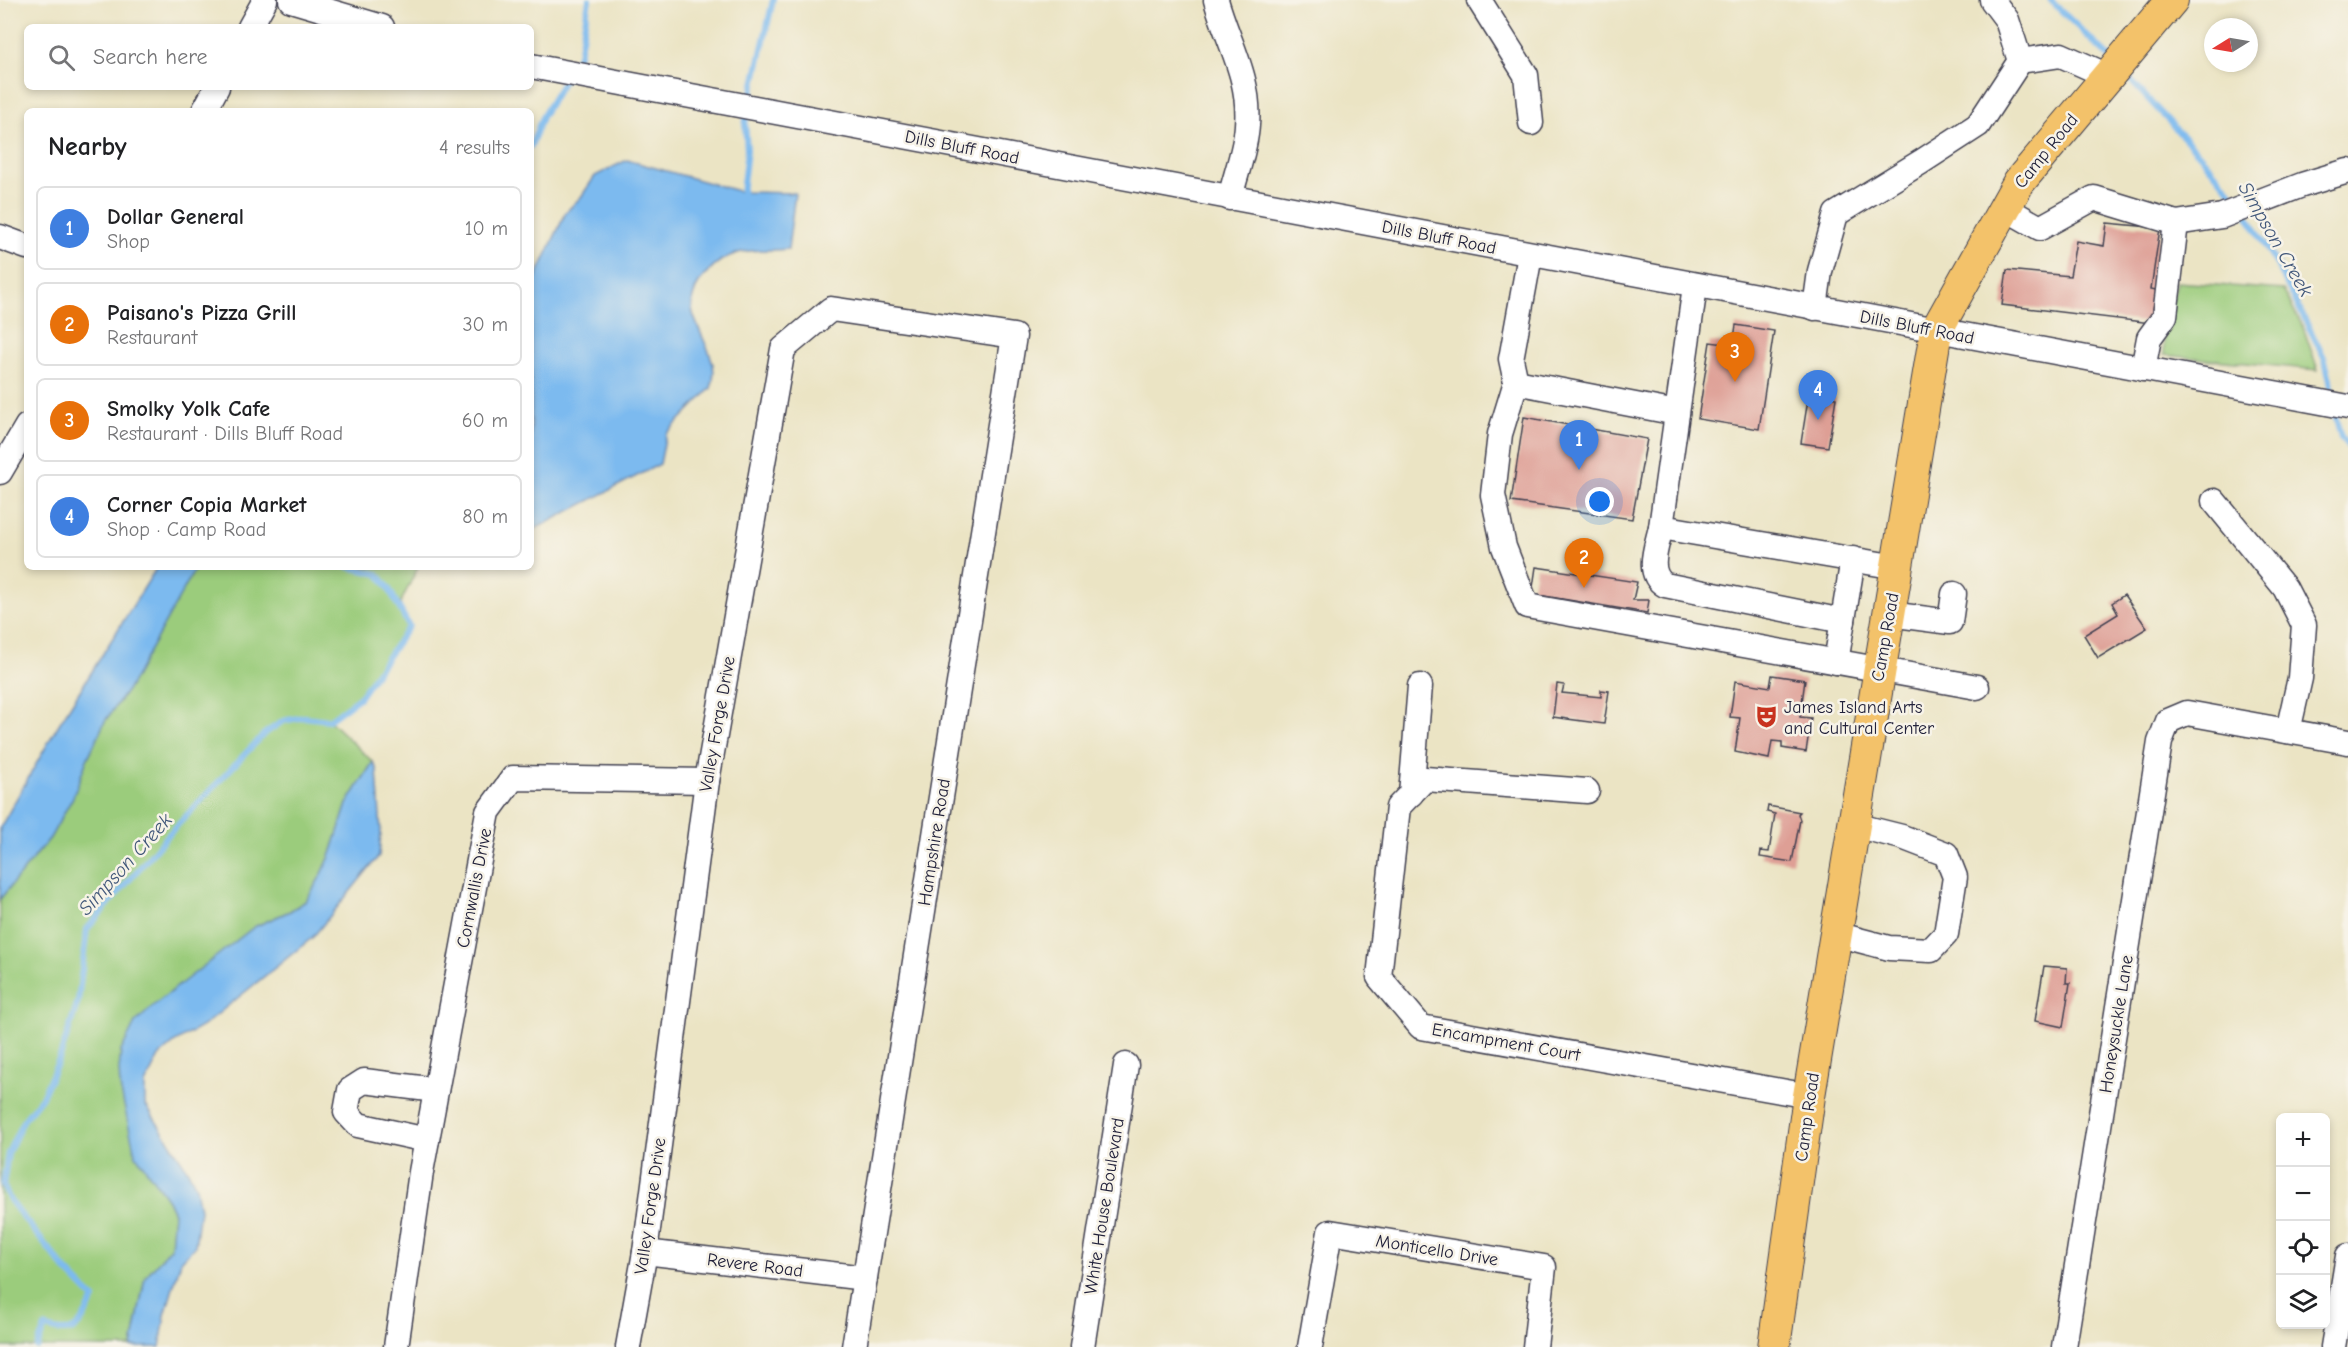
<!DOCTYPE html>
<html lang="en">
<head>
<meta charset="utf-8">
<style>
  :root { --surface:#fff; --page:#f6f6f6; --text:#202124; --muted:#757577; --line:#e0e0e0; --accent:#c8321e }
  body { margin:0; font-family:"Comic Neue",sans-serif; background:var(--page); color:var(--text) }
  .controls { position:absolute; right:18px; bottom:18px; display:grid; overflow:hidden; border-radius:9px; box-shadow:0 3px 9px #0003 }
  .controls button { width:54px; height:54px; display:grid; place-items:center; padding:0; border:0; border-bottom:2px solid var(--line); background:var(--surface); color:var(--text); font:30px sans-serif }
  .compass { position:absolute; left:2204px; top:18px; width:54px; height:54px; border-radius:50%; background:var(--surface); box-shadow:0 3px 9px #0003; rotate:259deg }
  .you { position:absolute; left:1600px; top:502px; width:21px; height:21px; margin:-15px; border:4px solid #fff; border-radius:50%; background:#1a73e8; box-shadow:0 0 0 9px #1a73e833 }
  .badge { display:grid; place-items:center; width:39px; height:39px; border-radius:50%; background:var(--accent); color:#fff; font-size:20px; font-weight:700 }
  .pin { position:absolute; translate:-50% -50px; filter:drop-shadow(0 2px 3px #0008) }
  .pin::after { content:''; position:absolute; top:32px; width:21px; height:18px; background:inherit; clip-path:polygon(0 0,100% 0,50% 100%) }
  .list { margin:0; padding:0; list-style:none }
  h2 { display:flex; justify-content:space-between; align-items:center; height:78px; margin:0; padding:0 24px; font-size:26px }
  h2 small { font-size:20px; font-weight:400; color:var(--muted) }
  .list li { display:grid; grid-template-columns:39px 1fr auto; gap:18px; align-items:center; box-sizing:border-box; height:84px; margin:0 12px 12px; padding:0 12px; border:2px solid var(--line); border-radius:9px }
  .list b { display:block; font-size:22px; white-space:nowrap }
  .list p { margin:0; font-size:20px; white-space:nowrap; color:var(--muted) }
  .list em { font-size:20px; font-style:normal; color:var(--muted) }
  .icon { flex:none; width:33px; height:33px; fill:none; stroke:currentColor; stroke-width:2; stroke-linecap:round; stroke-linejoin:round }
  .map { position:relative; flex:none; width:2348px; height:1347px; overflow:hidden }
  .search { position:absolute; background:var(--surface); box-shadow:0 3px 9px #0003; left:24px; top:24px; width:510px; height:66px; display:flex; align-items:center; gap:15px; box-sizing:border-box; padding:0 21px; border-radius:9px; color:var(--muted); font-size:22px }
  .panel { position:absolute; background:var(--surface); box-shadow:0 3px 9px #0003; left:24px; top:108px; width:510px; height:462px; border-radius:9px }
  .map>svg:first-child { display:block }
  .green { fill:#9bcc7c; stroke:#5e775c; stroke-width:1.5 }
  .water { fill:#7bbaef; stroke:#4e6e95; stroke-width:1.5 }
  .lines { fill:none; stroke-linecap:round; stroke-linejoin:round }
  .stream { stroke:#7bbaef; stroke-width:6 }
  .building { fill:#de9f95 }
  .minor-casing { stroke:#403f50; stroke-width:27 }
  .major-casing { stroke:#403f50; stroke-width:34 }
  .minor { stroke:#fff; stroke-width:24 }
  .major { stroke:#f3c26a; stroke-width:32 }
  .labels { text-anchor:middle; stroke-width:5; stroke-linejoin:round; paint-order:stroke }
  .street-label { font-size:18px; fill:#22223b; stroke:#f7f3e8 }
  .poi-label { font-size:18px; fill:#22223b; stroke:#f7f3e8; text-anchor:start }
  .water-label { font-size:20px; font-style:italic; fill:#41577a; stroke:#f7f3e8 }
</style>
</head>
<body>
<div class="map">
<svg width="2348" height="1347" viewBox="0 0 2348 1347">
  <rect width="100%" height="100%" fill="#f7f3e8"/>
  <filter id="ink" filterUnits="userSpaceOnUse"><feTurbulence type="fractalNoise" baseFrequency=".0167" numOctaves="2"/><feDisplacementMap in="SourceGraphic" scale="12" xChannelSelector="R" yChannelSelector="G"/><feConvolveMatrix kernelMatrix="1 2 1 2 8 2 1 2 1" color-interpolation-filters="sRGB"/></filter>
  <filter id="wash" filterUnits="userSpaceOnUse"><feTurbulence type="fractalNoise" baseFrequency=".008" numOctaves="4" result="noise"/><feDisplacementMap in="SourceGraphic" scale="24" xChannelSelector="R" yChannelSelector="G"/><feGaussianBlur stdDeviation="1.35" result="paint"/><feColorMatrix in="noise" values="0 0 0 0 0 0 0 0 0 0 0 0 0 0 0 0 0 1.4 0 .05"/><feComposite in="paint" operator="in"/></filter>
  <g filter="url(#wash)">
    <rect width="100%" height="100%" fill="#ebe4c4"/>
    <g class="green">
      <path d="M2177,282l106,8 20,37 15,43 -154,-15v-21z"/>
      <path d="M196,567h222l-20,41 11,18 -50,72 -30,22 44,42 -26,42 -16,50 -9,20 -16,27 -16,10 -36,16 -133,124 47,149 6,13 -3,35 -26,29 -13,70h-132v-448l50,-61 23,-41 13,-35 19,-41 25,-35z"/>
    </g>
    <g class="water">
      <path d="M627,160l115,32 53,1 -7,56c-17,2 -34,0 -50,4 -22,6 -46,29 -46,52 -1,8 5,19 8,26 8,20 19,35 11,57l-45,46 -6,30 -129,67v-243l35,-76 15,-15 14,-21z"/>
      <path d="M157,567h39l-66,119 -25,35 -19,41 -13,35 -23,41 -50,61v-71l56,-99z"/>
      <path d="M373,762l4,8 4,63 -2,23 -66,81 -110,89 -28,16 -16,14 -14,28v20l42,65 9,18 4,23 -5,36 -14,15 -16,54 -5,32h-28l13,-70 26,-29 3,-35 -6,-13 -33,-46 -15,-67 -1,-17 2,-19 14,-28 20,-19 99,-77 36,-16 16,-10 16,-27 9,-20 16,-50z"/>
    </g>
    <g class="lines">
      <g class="stream">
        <path d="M2050,0l61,59"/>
        <path d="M571,68l8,-13 10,-55"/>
        <path d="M2122,71l79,85 40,48"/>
        <path d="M750,102l23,-102"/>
        <path d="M531,146l11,-29 24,-40"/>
        <path d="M742,193l5,-43 -2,-27 3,-11"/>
        <path d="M2246,213l31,52 47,92 6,23 2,18"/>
        <path d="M2333,408l8,29 7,9"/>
        <path d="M37,1347l8,-20c34,12 34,-3 49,-28l-29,-30 -43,-53 -12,-16 -7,-15 5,-32 15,-32 19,-24 18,-40 18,-56 9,-72 82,-95 95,-100 19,-13 21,-4 25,3 30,-22 50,-72 -21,-39 -10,-13 -29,-7"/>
      </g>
    </g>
    <g id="blocks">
      <g class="building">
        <path d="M2107,223l53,5 -9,61 5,1 -5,33 -149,-18 5,-35 63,6 6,-35 28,5z"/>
        <path d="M1736,325l38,6 -15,98 -61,-10 12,-77 23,3z"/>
        <path d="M1809,393l27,5 -8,49 -27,-4z"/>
        <path d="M1524,417l123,22 -15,80 -121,-17z"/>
        <path d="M1536,567l101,15 -4,18h16l-2,13 -115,-19z"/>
        <path d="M2124,595l23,33 -49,30 -14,-23 34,-21 -6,-11z"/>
        <path d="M1772,675l33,5 -5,37 11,1 -5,34 -24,-4v-6l-10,-1 -3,18 -34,-7 5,-34 -10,-1 5,-36 35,6z"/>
        <path d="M1557,684l7,1 -2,8 39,4v-7l8,1 -5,33 -51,-7z"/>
        <path d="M1768,806l32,6 -2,2 2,6 -8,42 -32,-5 1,-6 8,1 6,-38 -8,-2z"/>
        <path d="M2044,966l23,2 -1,15h4l-7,44 -28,-6z"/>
      </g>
    </g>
  </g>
  <g filter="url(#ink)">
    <use href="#blocks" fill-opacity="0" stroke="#403f50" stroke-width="1.5"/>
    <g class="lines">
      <defs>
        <g id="minor">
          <path d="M291,0l91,27"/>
          <path d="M1216,0c12,43 35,78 31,125 -1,23 -12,51 -17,73"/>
          <path d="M1479,0l47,75 5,48"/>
          <path d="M1992,0l15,20 13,41"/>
          <path d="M250,27l15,-27"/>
          <path d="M531,66l1817,341"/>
          <path d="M204,111l13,-24"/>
          <path d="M2005,208l35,20 54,-30 82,25 46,-7 80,-31 46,-14"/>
          <path d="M0,237l27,10"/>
          <path d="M1530,255l-19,104 5,23 161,31"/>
          <path d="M1695,286l-34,241 236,40"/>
          <path d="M1815,308l5,-37 16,-57 85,-52 57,-37 42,-64 41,-6 47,21"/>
          <path d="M2143,369l6,-31 16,-22 11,-93"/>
          <path d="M1516,382l-16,52 -7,61 11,52 23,59 450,81"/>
          <path d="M0,472l27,-46"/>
          <path d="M2214,501l71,87 19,37 -4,53 -12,53"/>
          <path d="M1661,527c-4,19 -16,46 4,58l178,36"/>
          <path d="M1889,614l61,8 4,-28"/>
          <path d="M1836,662l17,-103"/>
          <path d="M1587,791l-162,-12 -27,28 -19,170 42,50 388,69"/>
          <path d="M1411,794l9,-108"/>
          <path d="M1836,934l53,14 42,2 15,-16 9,-57 -9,-23 -44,-17 -48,-12"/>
          <path d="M427,1140l-69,-15 -12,-13 4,-22 14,-9 72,9"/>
          <path d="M645,1252l220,26"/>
          <path d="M396,1347l25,-175 67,-360 25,-34 194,3"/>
          <path d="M628,1347l17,-95 62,-471 76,-432 48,-40 183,27 -160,1011"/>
          <path d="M1082,1347l44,-282"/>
          <path d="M1310,1347l20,-115 214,35 -9,80"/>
          <path d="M2064,1347l96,-605 8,-21 19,-8 161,29"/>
          <path d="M2333,1347l15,-91"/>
        </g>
        <path id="major" d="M1774,1347l35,-251 127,-765 83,-149 153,-182"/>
      </defs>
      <use href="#minor" class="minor-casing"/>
      <use href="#major" class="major-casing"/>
      <use href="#minor" class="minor"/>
      <use href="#major" class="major"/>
    </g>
  </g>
  <defs>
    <symbol id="theatre-bare" viewBox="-9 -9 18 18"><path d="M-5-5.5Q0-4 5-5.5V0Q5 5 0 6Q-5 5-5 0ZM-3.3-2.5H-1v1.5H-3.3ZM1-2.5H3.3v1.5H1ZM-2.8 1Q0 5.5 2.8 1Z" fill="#c8321e" stroke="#f7f3e8" stroke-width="2.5" paint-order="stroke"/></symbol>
  </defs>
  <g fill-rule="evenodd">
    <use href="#theatre-bare" x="1750" y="700" width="33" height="33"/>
  </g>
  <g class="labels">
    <g class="street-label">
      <text transform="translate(962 147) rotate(11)" y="6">Dills Bluff Road</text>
      <text transform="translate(2046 151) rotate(-51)" y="6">Camp Road</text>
      <text transform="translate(1439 237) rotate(11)" y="6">Dills Bluff Road</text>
      <text transform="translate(1917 327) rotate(11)" y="6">Dills Bluff Road</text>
      <text transform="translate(1885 637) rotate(-80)" y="6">Camp Road</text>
      <text transform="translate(717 724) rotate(-80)" y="6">Valley Forge Drive</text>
      <text transform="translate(934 842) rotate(-81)" y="6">Hampshire Road</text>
      <text transform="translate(474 888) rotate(-79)" y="6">Cornwallis Drive</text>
      <text transform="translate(2116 1024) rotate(-81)" y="6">Honeysuckle Lane</text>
      <text transform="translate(1506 1042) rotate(10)" y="6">Encampment Court</text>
      <text transform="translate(1807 1117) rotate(-82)" y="6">Camp Road</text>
      <text transform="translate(650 1206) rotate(-82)" y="6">Valley Forge Drive</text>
      <text transform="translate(1104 1206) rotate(-81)" y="6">White House Boulevard</text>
      <text transform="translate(1437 1250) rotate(9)" y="6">Monticello Drive</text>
      <text transform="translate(755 1265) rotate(7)" y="6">Revere Road</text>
    </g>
    <g class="poi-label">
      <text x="1784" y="713">James Island Arts<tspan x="1784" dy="21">and Cultural Center</tspan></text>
    </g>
    <g class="water-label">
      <text transform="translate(2276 239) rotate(60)" y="7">Simpson Creek</text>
      <text transform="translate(125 864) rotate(-48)" y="7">Simpson Creek</text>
    </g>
  </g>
</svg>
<div class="controls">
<button>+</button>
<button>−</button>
<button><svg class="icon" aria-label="locate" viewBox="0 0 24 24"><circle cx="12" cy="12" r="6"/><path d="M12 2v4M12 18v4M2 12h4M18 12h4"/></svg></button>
<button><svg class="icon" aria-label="layers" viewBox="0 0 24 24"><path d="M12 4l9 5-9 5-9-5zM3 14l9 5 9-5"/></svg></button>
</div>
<svg class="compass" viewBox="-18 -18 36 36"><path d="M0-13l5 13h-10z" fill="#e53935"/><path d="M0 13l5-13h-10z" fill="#757577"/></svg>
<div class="you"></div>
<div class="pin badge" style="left:1579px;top:470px;background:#3f7fe0">1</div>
<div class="pin badge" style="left:1584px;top:588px;background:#e8710a">2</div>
<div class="pin badge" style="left:1735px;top:382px;background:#e8710a">3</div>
<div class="pin badge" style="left:1818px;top:420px;background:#3f7fe0">4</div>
<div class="search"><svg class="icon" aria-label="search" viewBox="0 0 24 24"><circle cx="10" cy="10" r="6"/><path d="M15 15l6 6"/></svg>Search here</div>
<section class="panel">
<h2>Nearby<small>4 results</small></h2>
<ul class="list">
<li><span class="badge" style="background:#3f7fe0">1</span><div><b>Dollar General</b><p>Shop</p></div><em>10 m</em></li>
<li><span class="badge" style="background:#e8710a">2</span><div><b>Paisano's Pizza Grill</b><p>Restaurant</p></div><em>30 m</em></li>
<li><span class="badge" style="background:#e8710a">3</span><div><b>Smolky Yolk Cafe</b><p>Restaurant · Dills Bluff Road</p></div><em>60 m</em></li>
<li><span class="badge" style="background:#3f7fe0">4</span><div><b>Corner Copia Market</b><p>Shop · Camp Road</p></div><em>80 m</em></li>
</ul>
</section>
</div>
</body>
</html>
